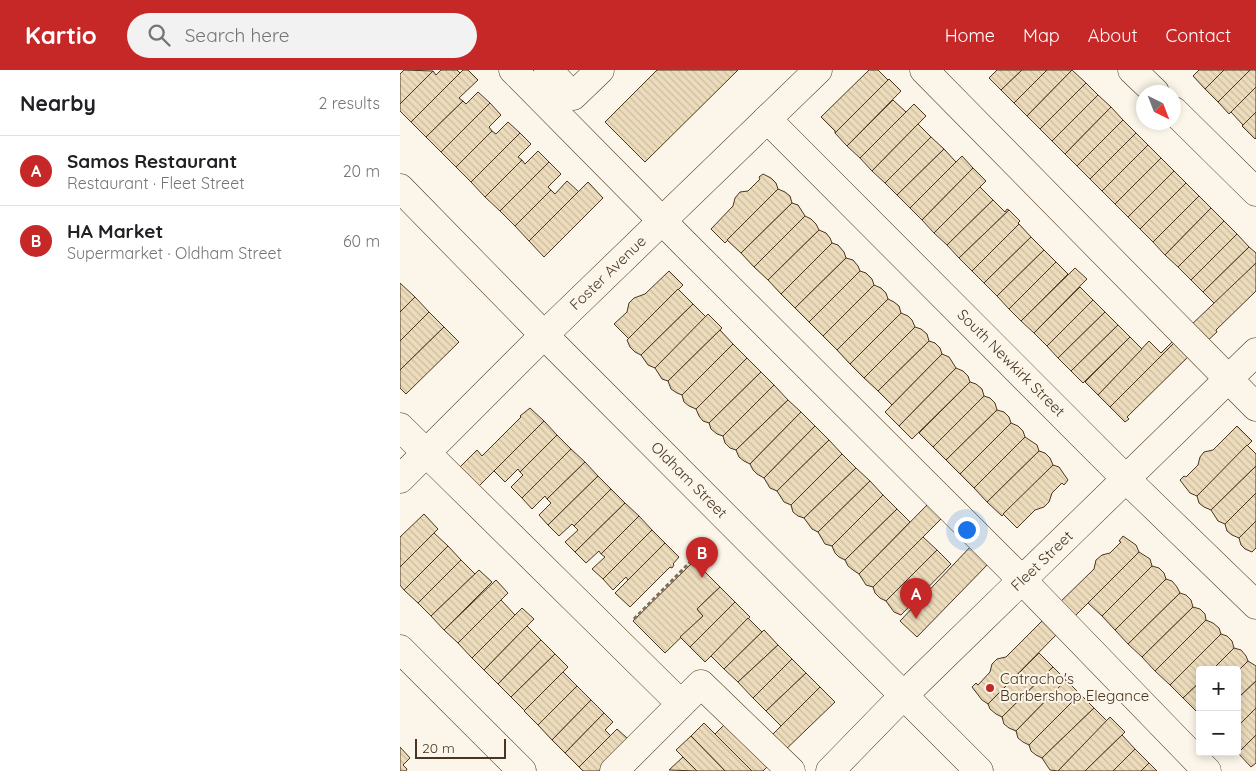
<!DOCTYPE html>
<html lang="en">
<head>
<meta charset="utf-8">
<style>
  :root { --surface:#fff; --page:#f2f2f2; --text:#202124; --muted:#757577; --line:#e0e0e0; --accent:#c62828 }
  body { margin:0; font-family:Quicksand,sans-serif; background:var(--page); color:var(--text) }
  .controls { position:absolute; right:15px; bottom:15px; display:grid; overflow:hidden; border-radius:5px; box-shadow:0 2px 8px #0003 }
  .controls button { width:45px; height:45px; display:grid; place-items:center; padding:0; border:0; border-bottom:1px solid var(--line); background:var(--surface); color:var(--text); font:25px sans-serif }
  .compass { position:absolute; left:736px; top:15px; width:45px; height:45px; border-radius:50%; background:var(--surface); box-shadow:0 2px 8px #0003; rotate:138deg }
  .scale { position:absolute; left:15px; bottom:12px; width:91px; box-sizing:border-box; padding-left:5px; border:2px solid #4a3520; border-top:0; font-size:14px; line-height:18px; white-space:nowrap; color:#4a3520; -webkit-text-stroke:4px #fbf6e9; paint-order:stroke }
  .you { position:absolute; left:566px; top:459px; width:18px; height:18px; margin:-12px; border:4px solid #fff; border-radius:50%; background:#1a73e8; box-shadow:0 0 0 8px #1a73e833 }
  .badge { display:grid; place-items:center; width:32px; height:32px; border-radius:50%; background:var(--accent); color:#fff; font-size:16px; font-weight:700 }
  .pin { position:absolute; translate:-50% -41px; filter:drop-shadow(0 1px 2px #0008) }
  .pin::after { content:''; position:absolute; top:26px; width:18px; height:15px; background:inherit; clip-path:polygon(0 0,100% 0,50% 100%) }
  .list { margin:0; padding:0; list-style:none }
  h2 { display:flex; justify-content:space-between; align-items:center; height:65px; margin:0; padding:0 20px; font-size:21px }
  h2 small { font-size:16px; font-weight:400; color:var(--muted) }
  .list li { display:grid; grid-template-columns:32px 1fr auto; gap:15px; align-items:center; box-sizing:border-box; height:70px; padding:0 20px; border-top:1px solid var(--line) }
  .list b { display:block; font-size:19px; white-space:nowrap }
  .list p { margin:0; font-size:16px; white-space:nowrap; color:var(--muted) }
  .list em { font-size:16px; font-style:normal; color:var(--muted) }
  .icon { flex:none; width:28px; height:28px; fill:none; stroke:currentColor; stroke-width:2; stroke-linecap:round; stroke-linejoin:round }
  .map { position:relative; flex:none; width:856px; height:701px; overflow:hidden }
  header { display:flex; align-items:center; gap:30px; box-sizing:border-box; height:70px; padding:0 25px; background:var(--accent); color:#fff }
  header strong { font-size:24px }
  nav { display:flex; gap:28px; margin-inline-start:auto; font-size:18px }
  .search { width:350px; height:45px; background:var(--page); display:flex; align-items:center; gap:12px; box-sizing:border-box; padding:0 18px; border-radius:28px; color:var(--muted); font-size:19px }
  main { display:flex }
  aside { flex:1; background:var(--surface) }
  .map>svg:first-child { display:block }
  .building { fill:url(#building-back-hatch); stroke:#4a3520 }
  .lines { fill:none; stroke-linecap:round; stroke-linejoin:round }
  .minor-casing { stroke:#4a3520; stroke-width:29 }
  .major-casing { stroke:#4a3520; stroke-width:29 }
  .path { stroke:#7f6f5c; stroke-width:3; stroke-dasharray:4 2.5; stroke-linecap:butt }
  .minor { stroke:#fbf6e9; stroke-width:28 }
  .major { stroke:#fbf6e9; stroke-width:28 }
  .poi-dot { fill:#c62828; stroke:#fbf6e9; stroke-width:2 }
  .labels { text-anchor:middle; stroke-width:4; stroke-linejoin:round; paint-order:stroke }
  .street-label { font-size:15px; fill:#4a3520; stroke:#fbf6e9 }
  .poi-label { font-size:15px; fill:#4a3520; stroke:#fbf6e9; text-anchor:start }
</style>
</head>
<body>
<header>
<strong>Kartio</strong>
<div class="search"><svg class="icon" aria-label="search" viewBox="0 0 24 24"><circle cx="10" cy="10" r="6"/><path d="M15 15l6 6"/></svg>Search here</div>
<nav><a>Home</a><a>Map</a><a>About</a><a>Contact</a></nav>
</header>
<main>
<aside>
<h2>Nearby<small>2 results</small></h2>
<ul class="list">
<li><span class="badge">A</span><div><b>Samos Restaurant</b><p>Restaurant · Fleet Street</p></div><em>20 m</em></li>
<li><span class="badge">B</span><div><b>HA Market</b><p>Supermarket · Oldham Street</p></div><em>60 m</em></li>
</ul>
</aside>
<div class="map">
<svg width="856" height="701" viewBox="0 0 856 701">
  <defs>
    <pattern id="building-back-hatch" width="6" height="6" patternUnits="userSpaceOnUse" patternTransform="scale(1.25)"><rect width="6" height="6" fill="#ecdcbc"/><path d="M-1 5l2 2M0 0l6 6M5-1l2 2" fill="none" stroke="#ccbda1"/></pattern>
  </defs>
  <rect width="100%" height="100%" fill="#fbf6e9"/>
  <g class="building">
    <path d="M4,0l29,1 -33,33v-30z"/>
    <path d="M41,0h16l3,3 -49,49 -11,-11v-7l33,-33 3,4z"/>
    <path d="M63,0h5l10,10 -19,18 4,3 -37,36 -15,-15z"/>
    <path d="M257,0h81l-93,92 -40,-40z"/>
    <path d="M469,0h9l10,10 -53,53v-2l-14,-14z"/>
    <path d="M597,0h25l-21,20 -12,-12z"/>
    <path d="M622,0h25l-33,33 -13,-13z"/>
    <path d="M647,0h25l-45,46 -13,-13z"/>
    <path d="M672,0l14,13 -46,46 -13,-13z"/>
    <path d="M799,0h25l-19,19 -12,-13z"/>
    <path d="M824,0h26l-32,32 -13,-13z"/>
    <path d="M850,0h6v17l-27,27 -11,-12z"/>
    <path d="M489,9l12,12 -54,55 -12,-13z"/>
    <path d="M686,13l12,12 -46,46 -12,-12z"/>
    <path d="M856,17v25l-13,13 -12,-13z"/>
    <path d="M78,22l12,11 -49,49 -15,-15 37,-36 3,3z"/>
    <path d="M698,25l13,12 -46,47 -13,-13z"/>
    <path d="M493,30l13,12 -46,46 -13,-12z"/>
    <path d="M90,33l11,12 -12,12 3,4 -36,36 -15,-15z"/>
    <path d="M514,34l12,12 -54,55 -12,-13z"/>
    <path d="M711,37l12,13 -46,46 -12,-12z"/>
    <path d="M856,42v26l-1,1 -13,-13z"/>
    <path d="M723,50l13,13 -46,46 -13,-13z"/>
    <path d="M108,52l12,11 -49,49 -15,-15 36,-36 4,3z"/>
    <path d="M518,54l13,13 -46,46 -13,-12z"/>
    <path d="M120,63l11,11 -13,13 4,3 -37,37 -14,-15z"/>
    <path d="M736,63l12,12 -46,46 -12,-12z"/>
    <path d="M531,67l13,12 -47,46 -12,-12z"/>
    <path d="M748,75l13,13 -46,46 -13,-13z"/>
    <path d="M544,79l12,13 -46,46 -13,-13z"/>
    <path d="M138,81l11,11 -49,49 -15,-14 37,-37 3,4z"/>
    <path d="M562,86l11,12 -51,52 -12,-12z"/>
    <path d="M761,88l13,13 -46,46 -13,-13z"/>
    <path d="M149,92l12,12 -13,13 3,3 -36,36 -15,-15z"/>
    <path d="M573,98l13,13 -52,52 -12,-13z"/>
    <path d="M774,101l12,12 -46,46 -12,-12z"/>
    <path d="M363,104l8,4 5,5 2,6 -53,54 -14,-14 22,-23 2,-8 5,-6 8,-1 12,-12 -1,-2z"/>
    <path d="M167,111l12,11 -50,49 -14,-15 36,-36 4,4z"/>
    <path d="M188,112l15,16 -59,59 -15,-16z"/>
    <path d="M786,113l13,13 -46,46 -13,-13z"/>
    <path d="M580,117l13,13 -46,45 -13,-12z"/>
    <path d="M378,119l7,3 5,4 2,7 -51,50 -14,-13z"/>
    <path d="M799,126l12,12 -46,47 -12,-13z"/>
    <path d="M593,130l12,12 2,-3 2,1 -50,48 -12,-13z"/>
    <path d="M392,133l6,2 7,11 -51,51 -13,-14z"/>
    <path d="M811,138l13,13 -46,46 -13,-12z"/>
    <path d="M609,140l11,11 -2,2 1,1 -47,47 -13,-13z"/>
    <path d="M405,146l6,3 5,5 3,6 -51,50 -14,-13z"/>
    <path d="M824,151l13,13 -46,46 -13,-13z"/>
    <path d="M619,154l12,13 -47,46 -12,-12z"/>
    <path d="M419,160l7,3 4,5 2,5 -51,51 -13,-14z"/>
    <path d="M837,164l12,13 -46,45 -12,-12z"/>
    <path d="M631,167l13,13 -47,46 -13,-13z"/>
    <path d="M432,173l6,2 6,7 2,6 -51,50 -14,-14z"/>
    <path d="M849,177l7,6v10l-41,41 -12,-12z"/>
    <path d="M644,180l12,12 -47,47 -12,-13z"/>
    <path d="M446,188l7,2 5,6 2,5 -51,51 -14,-14z"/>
    <path d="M656,192l12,12 -47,47 -12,-12z"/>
    <path d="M856,193v28l-40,39 1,2 -12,11 -16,-16z"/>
    <path d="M675,198l12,11 -53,54 -13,-12z"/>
    <path d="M269,201l14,14 -54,54 -15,-15 13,-12 2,-9 5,-5 11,-4z"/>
    <path d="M460,201l6,2 6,6 2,6 -51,51 -14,-14z"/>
    <path d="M0,213l15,14 -15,15z"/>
    <path d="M474,215l7,3 5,5 2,6 -51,51 -14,-14z"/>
    <path d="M680,217l13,13 -46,46 -13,-13z"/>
    <path d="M278,219l15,15 -52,51 -6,-3 -5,-5 -3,-7z"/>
    <path d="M15,227l14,15 -29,29v-29z"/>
    <path d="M488,229l6,3 5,4 2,7 -51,51 -13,-14z"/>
    <path d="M693,230l12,12 -47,46 -11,-12z"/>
    <path d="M293,234l13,13 -51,51 -7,-3 -7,-10z"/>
    <path d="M29,242l15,15 -44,43v-29z"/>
    <path d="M705,242l13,13 -47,46 -13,-13z"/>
    <path d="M501,243l7,3 4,4 3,7 -51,51 -14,-14z"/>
    <path d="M308,244l14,14 -54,53 -6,-2 -7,-11z"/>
    <path d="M718,255l12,12 -47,46 -12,-12z"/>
    <path d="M44,257l15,15 -53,52 -6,-6v-18z"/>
    <path d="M515,257l6,2 6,5 2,7 -51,50 -14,-13z"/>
    <path d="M320,260l13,14 -51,51 -5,-2 -6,-4 -3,-8z"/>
    <path d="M779,265l1,2 -70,70 -12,-12 51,-54 12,12z"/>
    <path d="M730,267l12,12 -44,46 -13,-13z"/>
    <path d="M780,267l14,14 -67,66 2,2 -4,3 -15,-15z"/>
    <path d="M529,271l6,2 5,5 2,6 -50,51 -14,-14z"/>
    <path d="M333,274l14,14 -51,51 -7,-3 -5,-4 -2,-7z"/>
    <path d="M542,284l7,3 7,11 -57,58 -14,-14z"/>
    <path d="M347,288l14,14 -52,51 -6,-2 -4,-5 -3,-7z"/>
    <path d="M556,298l7,3 5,5 2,6 -58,57 -13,-13z"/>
    <path d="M361,302l13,13 -51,51 -6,-2 -6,-5 -2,-6z"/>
    <path d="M570,312l6,2 6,5 2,7 -51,51 -14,-14z"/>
    <path d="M374,315l14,15 -52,50 -6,-2 -5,-5 -2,-7z"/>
    <path d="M584,326l6,2 5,5 2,7 -51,50 -13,-13z"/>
    <path d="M388,330l13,12 -51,52 -6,-3 -5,-4 -3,-7z"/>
    <path d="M130,338l14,13 -70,70 -19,-19 22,-22 5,6 39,-39 -1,-1z"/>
    <path d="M597,340l7,2 5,5 2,6 -51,51 -14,-14z"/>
    <path d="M401,342l14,14 -51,52 -7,-4 -4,-4 -3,-6z"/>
    <path d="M144,351l13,14 -37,37 -2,-3 -13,13 -11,-11z"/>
    <path d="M611,353l7,3 5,5 2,6 -51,51 -14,-14z"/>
    <path d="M415,356l14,14 -52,51 -7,-3 -6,-10z"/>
    <path d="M837,356l15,15 -55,55 -7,-3 -10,-13 4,-4 2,1 12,-12 2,-8 4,-5 9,-2z"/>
    <path d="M157,365l14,14 -49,49 -11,-11 12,-12 -3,-3z"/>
    <path d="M625,367l12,8 2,6 -52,51 -13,-14z"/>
    <path d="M429,370l13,14 -51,51 -7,-3 -7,-11z"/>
    <path d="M847,375l9,9v12l-45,44 -7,-3 -5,-4 -2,-7z"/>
    <path d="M171,379l14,13 -38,37 -2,-3 -13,13 -10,-11z"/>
    <path d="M639,381l6,2 5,5 3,7 -51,51 -15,-14z"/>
    <path d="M442,384l14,14 -52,50 -6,-2 -5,-4 -2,-7z"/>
    <path d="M185,392l13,14 -50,49 -9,-10 12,-12 -4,-4z"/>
    <path d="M653,395l6,2 9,13 -4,5 -2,-2 -10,10 -3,9 -5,5 -9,3 -18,18 -14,-14z"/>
    <path d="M856,396v27l-31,31 -7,-3 -7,-11z"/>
    <path d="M456,398l14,13 -52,51 -6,-3 -8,-11z"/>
    <path d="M198,406l13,13 -37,37 -2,-2 -13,12 -11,-11z"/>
    <path d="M470,411l13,14 -51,51 -7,-2 -7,-12z"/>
    <path d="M211,419l14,14 -50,49 -10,-10 13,-12 -4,-4z"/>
    <path d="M856,423v28l-17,17 -7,-3 -5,-4 -2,-7z"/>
    <path d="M483,425l14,14 -52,51 -6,-3 -4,-4 -3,-7z"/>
    <path d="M225,433l14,13 -38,38 -2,-3 -13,12 -11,-11z"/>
    <path d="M528,434l14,14 -69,69 -7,-2 -7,-11z"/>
    <path d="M497,439l13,13 -51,52 -6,-4 -5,-4 -3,-6z"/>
    <path d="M24,444l14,15 -38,38v-30z"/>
    <path d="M239,446l13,14 -49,49 -11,-10 13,-12 -4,-3z"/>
    <path d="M856,451v27l-4,4 -7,-3 -4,-4 -2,-7z"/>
    <path d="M252,460l13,13 -37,37 -2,-3 -13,13 -10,-11z"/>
    <path d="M34,463l14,13 -44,44 -4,-5v-18z"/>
    <path d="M723,466l13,9 3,7 -71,71 -15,-14 41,-40 2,-9 6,-5 8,-2 11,-11 -2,-1z"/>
    <path d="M523,467l14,13 -51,51 -6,-3 -5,-5 -2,-6z"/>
    <path d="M265,473l14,14 -6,7 1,1 -2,3 -2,-1 -40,40 -15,-14z"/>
    <path d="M572,475l18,17 -73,75 -17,-16z"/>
    <path d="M48,476l13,14 -43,43 -14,-13z"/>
    <path d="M537,480l14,14 -50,51 -7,-3 -8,-11z"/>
    <path d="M739,482l11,7 2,7 -50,50 -14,-13z"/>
    <path d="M61,490l14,14 -44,42 -13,-13z"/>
    <path d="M294,491l26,26 -23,22 6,7 -38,37 -32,-32z"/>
    <path d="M752,496l7,2 5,5 2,6 -51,51 -13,-14z"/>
    <path d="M79,500l13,12 -48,48 -13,-14z"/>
    <path d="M766,509l6,2 5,6 3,6 -52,51 -13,-14z"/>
    <path d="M96,510l12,13 -50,50 -14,-13z"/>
    <path d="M320,517l15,15 -45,45 -10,-10 23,-21 -6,-7z"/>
    <path d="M780,523l6,2 5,5 2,7 -51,50 -14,-13z"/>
    <path d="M101,530l14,15 -43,43 -14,-15z"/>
    <path d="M335,532l15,15 -45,45 -15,-15z"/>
    <path d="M793,537l7,2 5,5 1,6 -51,51 -13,-14z"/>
    <path d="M122,538l12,11 -50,51 -12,-12z"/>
    <path d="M348,548l14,14 -38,37 -13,-13z"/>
    <path d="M645,548l14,14 -71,72 -6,-4 -10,-13 4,-4 2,2 12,-13 2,-8 5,-5 9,-2z"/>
    <path d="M806,550l7,3 6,5 2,6 -51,51 -15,-14z"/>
    <path d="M127,556l14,14 -43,44 -14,-14z"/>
    <path d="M364,560l14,15 -40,37 -14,-13z"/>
    <path d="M821,564l6,2 5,5 2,7 -22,22h-12v12l-17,16 -13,-13z"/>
    <path d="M141,570l14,14 -44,43 -13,-13z"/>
    <path d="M378,575l14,14 -39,39 -15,-16z"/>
    <path d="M834,578l7,2 5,6 2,5 -11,11v-2h-25z"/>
    <path d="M639,583l14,14 -51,50 -6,-3 -6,-5 -2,-5z"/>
    <path d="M155,584l13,13 -43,44 -14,-14z"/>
    <path d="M392,589l14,14 -40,38 -13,-13z"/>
    <path d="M848,591l8,5v15l-19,18v-27z"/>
    <path d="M653,597l13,13 -50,51 -7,-3 -5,-4 -2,-7z"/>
    <path d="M163,602l14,14 -39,39 -14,-14z"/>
    <path d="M406,603l14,14 -39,39 -15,-15z"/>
    <path d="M666,610l14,14 -51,51 -6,-3 -5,-4 -2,-7z"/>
    <path d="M856,611v27l-19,19v-28z"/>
    <path d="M800,612v27l-3,3 -14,-14z"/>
    <path d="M177,616l14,14 -39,40 -14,-15z"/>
    <path d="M420,617l15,15 -56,54 -14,-14z"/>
    <path d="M680,624l14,14 -52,50 -6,-3 -5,-4 -2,-6z"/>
    <path d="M191,630l13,13 -39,40 -13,-13z"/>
    <path d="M694,638l13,13 -49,50 -8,-1 -8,-12z"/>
    <path d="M856,638v27l-18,18 -1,-26z"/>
    <path d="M204,643l9,9 -8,8 6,6 -32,31 -14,-14z"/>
    <path d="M710,647l15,15 -3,3 -37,36h-27z"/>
    <path d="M330,649l42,43 -9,9h-11l-37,-37z"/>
    <path d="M304,653l48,48h-27l-34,-35z"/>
    <path d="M217,659l10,9 -6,6 5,5 -22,22h-21l-4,-4z"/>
    <path d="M722,665l13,14 -22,22h-28z"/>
    <path d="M856,665v28l-5,4 -13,-14z"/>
    <path d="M291,666l34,35h-28l-21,-21z"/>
    <path d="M0,677l10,11 -7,7 4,4 -1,2h-6z"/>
    <path d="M735,679l14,14 -8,8h-28z"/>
    <path d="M283,687l14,14 -28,-1z"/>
    <path d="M749,693l8,8h-16z"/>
  </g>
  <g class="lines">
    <defs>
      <g id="minor">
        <path d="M113,0l172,174 337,336 185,191"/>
        <path d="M148,0l25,26 27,-26"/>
        <path d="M524,0l332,337"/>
        <path d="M732,0l23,22"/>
        <path d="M774,41l82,81"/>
        <path d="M367,49l359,360 130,126"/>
        <path d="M0,118l144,147 435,436"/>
        <path d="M0,357l281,277"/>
        <path d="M0,409l144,-144 274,-265"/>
        <path d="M214,701l87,-87 90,87"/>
        <path d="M430,701l74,-76 352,-343"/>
      </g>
      <path id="major" d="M0,579l122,122"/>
    </defs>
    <use href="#minor" class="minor-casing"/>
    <use href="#major" class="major-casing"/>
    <path class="path" d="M234,549l66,-67"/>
    <use href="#minor" class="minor"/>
    <use href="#major" class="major"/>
  </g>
  <circle class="poi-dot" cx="590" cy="618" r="5"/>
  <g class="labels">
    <g class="street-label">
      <text transform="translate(208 203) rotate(-44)" y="5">Foster Avenue</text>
      <text transform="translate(611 293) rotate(45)" y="5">South Newkirk Street</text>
      <text transform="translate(289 410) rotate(45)" y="5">Oldham Street</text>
      <text transform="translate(642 491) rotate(-44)" y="5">Fleet Street</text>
    </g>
    <g class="poi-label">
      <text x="600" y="614">Catracho's<tspan x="600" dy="17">Barbershop Elegance</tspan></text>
    </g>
  </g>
</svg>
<div class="controls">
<button>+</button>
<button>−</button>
</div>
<svg class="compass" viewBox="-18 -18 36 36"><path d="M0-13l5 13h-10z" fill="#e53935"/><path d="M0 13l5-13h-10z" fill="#757577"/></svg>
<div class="scale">20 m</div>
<div class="you"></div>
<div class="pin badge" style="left:516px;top:549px">A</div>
<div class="pin badge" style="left:302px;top:508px">B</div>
</div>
</main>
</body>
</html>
